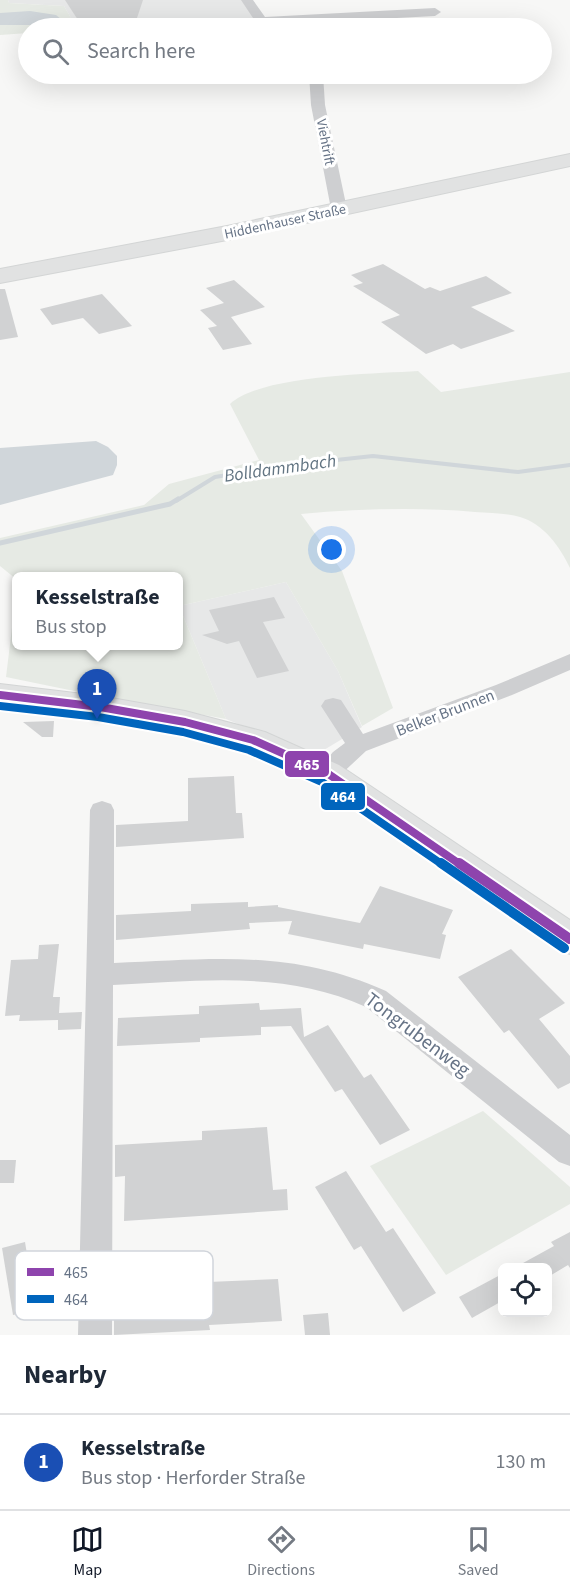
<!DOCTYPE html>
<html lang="en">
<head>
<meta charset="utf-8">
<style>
  :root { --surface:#fff; --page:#f6f6f7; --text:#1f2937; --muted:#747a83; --line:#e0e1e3; --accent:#111827 }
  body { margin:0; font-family:"Source Sans 3",sans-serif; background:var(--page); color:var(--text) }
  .controls { position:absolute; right:18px; bottom:18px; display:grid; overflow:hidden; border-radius:9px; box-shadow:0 6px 24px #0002 }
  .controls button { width:54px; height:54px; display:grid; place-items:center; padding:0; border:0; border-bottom:2px solid var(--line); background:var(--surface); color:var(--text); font:30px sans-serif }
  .you { position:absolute; left:332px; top:550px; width:21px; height:21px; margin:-15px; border:4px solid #fff; border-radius:50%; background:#1a73e8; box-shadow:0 0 0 9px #1a73e833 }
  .badge { display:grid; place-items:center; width:39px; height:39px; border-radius:50%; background:var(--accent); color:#fff; font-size:20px; font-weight:700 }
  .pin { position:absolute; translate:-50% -50px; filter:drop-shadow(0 2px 3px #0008) }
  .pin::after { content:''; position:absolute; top:32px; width:21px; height:18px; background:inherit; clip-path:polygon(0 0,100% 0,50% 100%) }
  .popup { position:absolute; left:12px; top:572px; width:171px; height:78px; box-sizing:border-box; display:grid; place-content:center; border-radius:9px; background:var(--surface); filter:drop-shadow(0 2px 4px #0005); font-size:20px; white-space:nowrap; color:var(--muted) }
  .popup b { font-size:22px; color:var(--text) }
  .popup::after { content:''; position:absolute; left:50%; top:100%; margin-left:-12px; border:12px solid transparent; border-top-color:var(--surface) }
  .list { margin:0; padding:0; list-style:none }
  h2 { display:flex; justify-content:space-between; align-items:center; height:78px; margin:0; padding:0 24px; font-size:26px }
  h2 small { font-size:20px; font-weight:400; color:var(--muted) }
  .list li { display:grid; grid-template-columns:39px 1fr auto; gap:18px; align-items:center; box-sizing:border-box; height:96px; padding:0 24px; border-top:2px solid var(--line) }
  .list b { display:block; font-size:22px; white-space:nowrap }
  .list p { margin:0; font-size:20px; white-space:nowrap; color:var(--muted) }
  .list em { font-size:20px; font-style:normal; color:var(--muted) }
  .icon { flex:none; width:33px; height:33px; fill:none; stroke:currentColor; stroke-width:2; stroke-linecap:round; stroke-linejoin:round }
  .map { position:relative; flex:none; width:570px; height:1335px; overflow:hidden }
  .search { position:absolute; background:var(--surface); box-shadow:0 6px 24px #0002; left:18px; right:18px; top:18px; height:66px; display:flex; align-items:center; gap:15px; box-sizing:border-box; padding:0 21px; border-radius:33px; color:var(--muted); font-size:22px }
  .sheet { height:174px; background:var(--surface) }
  nav { display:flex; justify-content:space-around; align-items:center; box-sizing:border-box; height:84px; border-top:2px solid var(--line); background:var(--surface); font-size:16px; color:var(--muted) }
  nav a { display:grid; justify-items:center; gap:3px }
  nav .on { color:var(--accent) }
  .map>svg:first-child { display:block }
  .built { fill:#e7e8e8 }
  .green { fill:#e6eae4 }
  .water { fill:#d0d6da }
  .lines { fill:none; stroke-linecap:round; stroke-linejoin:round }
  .stream-far1 { stroke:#d0d6da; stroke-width:4 }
  .stream { stroke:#d0d6da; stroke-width:5 }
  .building { fill:#d1d2d3 }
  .secondary-casing { stroke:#d3d5d5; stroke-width:2 }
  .street { fill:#cecfd1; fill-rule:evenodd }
  .secondary { fill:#e1e2e2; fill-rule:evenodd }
  .bus-1-far1-casing { stroke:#fff; stroke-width:12 }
  .bus-1-casing { stroke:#fff; stroke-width:14 }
  .bus-2-far1-casing { stroke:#fff; stroke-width:12 }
  .bus-2-casing { stroke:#fff; stroke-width:14 }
  .bus-1-far1 { stroke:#8e44ad; stroke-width:8 }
  .bus-1 { stroke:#8e44ad; stroke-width:10 }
  .bus-2-far1 { stroke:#0065bd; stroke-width:8 }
  .bus-2 { stroke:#0065bd; stroke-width:10 }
  .labels { text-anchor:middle; stroke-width:6; stroke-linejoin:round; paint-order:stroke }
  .far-street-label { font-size:14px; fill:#667386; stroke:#fff }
  .street-label { font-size:16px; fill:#667386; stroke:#fff }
  .water-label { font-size:18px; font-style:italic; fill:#627482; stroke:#fff }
  .near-street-label { font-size:20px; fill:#667386; stroke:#fff }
  .key { fill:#fff; stroke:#d1d5db; stroke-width:1.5 }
  .key-label { font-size:16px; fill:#667386 }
  .line-badge { stroke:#fff; stroke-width:2 }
  .badge-label { font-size:16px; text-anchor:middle; font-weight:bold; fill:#fff }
</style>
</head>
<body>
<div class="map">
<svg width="570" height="1335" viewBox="0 0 570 1335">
  <rect width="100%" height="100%" fill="#f7f7f6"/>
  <g class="built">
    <path d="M8,0h236l11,20 -178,8 -13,-22 -55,-3z"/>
    <path d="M286,582l52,89 24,56 -48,29 -88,-37 -47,-113z"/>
  </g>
  <g class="green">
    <path d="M0,0h8l1,3 55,3 13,22h-49v5l-28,2z"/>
    <path d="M418,371l23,21 129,-20v196c-10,-21 -26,-44 -50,-51 -14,-4 -31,-4 -45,-5 -58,-5 -117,-3 -174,2l41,57 51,137 -31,18 -24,-55 -52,-89 -107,24 47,113 -147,-27 -73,-15 10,-82v51h162v-70h-162v3l-16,-13v-28l144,-33 25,-21 90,-24 -29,-56c31,-29 142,-30 188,-33z"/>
    <path d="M483,1111l87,76v17l-124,71 -76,-109z"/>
  </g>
  <g class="water">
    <path d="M30,11l26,4 6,5 -5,5h-57v-12z"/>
    <path d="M96,441l12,6 9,9v9l-4,10 -113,30v-57z"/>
  </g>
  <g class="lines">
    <path class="stream-far1" d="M176,501l39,-24 75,-12 83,-9 145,16 52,-7"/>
    <path class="stream" d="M0,543l170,-39 8,-5"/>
  </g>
  <g class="building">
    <path d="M65,0h78l-7,21 -58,-1z"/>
    <path d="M383,264l42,25 5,-2 10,4 46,-15 26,17 -41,14 44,24 -54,18 -8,-5 -27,10 -45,-32 19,-7 -47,-29 10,-3 -12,-8z"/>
    <path d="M234,280l31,27 -34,10 21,27 -29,6 -15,-22 9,-2 -17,-16 24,-7 -18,-15z"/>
    <path d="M0,289h5l13,48 -18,3z"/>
    <path d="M102,294l30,32 -33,8 -16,-16 -31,7 -12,-16z"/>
    <path d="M274,597l11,21 -22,4 26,49 -32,7 -18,-37 -12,3 -25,-9 17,-4 -10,-21z"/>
    <path d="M54,721l-1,16h-11l-19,-15z"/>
    <path d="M234,776l2,37h6l2,25 -128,9v-22l72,-4v-43z"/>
    <path d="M380,886l73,24 -11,24 4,1 -6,24 -76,-15 -1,5 -75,-15 4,-13 -43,2 1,6 -134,11v-25l75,-4v-7l57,-2v5l30,-2v2l82,16z"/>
    <path d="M59,944l-6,53h7l-1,16 23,-1 -1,17 -23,1v-10l-39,1 1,-6 -15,1 6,-56 27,-1 1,-14z"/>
    <path d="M511,949l54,54 -26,16 31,37v27l-12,6 -49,-59 -5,3 -46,-56z"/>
    <path d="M259,1003l1,7 41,-2 3,29 24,-12 36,53 7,-4 39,56 -30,15 -38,-56 -7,3 -44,-66 -30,1v8l-61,3v4l-83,4 1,-28 81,-4v-8z"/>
    <path d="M267,1127l6,63 14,-1 1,21 -164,11 1,-45 -10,1v-32l87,-5v-9z"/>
    <path d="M0,1160h16l-2,23h-14z"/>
    <path d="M346,1171l40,61 7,-4 43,65 -33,19 -42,-66 -7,4 -39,-63z"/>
    <path d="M570,1232v36l-2,-3 -20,12v-9h-34l40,-22 -3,-4z"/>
    <path d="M25,1242l11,68 -23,5 -11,-67z"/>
    <path d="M502,1274v27l-30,17 -13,-21z"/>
    <path d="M278,1279l4,42 -73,4 1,5 -96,5v-36l94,-6v-11z"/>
    <path d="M328,1313l2,22h-25l-2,-20z"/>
  </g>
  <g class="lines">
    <defs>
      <g id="secondary">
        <path d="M570,154v12l-343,74 -227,43v-14l227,-43z"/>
        <path d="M0,684l100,12 85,15 80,21 74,33 231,155v34l-13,-5 -242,-168 -73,-32 -57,-16 -85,-15 -100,-12z"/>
      </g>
    </defs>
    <use href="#secondary" class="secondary-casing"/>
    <g class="street">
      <path d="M241,0h12l12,17 170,-9 6,4 -6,4 -191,10 -4,-1v-6l13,-1z"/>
      <path d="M309,74h14l2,31 22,104 -8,5 -8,-5 -20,-104z"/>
      <path d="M570,654v16l-58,25 -146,56 -30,28 -9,3 -9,-3 -3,-6 18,-21 12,-9 -24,-37 4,-6 8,-2 8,2 22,34 133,-49z"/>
      <path d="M102,801l9,3 3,6v153c100,-4 177,-14 272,28l184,144v31l-11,-4 -193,-155c-80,-37 -167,-26 -253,-22l-1,350h-34l12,-525 3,-6z"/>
    </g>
    <use href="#secondary" class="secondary"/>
    <defs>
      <path id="bus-1-far1" d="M0,695l100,12 85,15 68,18 74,33 134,92"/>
      <path id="bus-1" d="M459,863l111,76"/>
      <path id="bus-2-far1" d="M0,706l98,11 85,15 66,18 73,32 121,83"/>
      <path id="bus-2" d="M441,863l123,85"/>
    </defs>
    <use href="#bus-1-far1" class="bus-1-far1-casing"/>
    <use href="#bus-1" class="bus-1-casing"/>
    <use href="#bus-2-far1" class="bus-2-far1-casing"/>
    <use href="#bus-2" class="bus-2-casing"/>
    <use href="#bus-1-far1" class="bus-1-far1"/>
    <use href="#bus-1" class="bus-1"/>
    <use href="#bus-2-far1" class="bus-2-far1"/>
    <use href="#bus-2" class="bus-2"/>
  </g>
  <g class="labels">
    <g class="far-street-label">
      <text transform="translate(326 142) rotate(79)" y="5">Viehtrift</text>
      <text transform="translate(285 221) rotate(-12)" y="5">Hiddenhauser Straße</text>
    </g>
    <g class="street-label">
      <text transform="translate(445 712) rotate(-21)" y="6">Belker Brunnen</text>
    </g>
    <g class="water-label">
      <text transform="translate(280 468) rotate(-8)" y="6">Bolldammbach</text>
    </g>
    <g class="near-street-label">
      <text transform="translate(418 1034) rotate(37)" y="7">Tongrubenweg</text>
    </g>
  </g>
  <rect x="15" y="1251" width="198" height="69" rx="9" class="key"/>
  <rect x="27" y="1268" width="27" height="8" fill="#8e44ad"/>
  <rect x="27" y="1295" width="27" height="8" fill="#0065bd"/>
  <g class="key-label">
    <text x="64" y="1278">465</text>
    <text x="64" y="1305">464</text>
  </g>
  <g class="line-badge">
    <rect x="284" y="750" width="46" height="28" rx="6" fill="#8e44ad"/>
    <rect x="320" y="782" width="46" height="29" rx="6" fill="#0065bd"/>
  </g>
  <g class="badge-label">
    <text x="307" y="770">465</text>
    <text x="343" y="802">464</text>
  </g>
</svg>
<div class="controls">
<button><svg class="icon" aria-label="locate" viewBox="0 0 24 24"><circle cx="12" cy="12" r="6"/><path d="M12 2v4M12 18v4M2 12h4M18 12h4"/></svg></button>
</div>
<div class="you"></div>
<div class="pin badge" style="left:97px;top:719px;background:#1a4fb4">1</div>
<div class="popup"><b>Kesselstraße</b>Bus stop</div>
<div class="search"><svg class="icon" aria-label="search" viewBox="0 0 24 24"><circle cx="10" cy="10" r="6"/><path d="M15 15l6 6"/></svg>Search here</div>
</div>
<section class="sheet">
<h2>Nearby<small></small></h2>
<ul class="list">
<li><span class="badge" style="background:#1a4fb4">1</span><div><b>Kesselstraße</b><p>Bus stop · Herforder Straße</p></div><em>130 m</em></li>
</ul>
</section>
<nav>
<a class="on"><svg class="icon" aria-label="map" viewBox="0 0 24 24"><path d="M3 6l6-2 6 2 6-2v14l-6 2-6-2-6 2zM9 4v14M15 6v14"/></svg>Map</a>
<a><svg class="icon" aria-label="directions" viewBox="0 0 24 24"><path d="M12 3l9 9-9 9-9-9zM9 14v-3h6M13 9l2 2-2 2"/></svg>Directions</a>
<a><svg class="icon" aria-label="saved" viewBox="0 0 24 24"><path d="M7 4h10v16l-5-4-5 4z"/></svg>Saved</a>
</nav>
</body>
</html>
